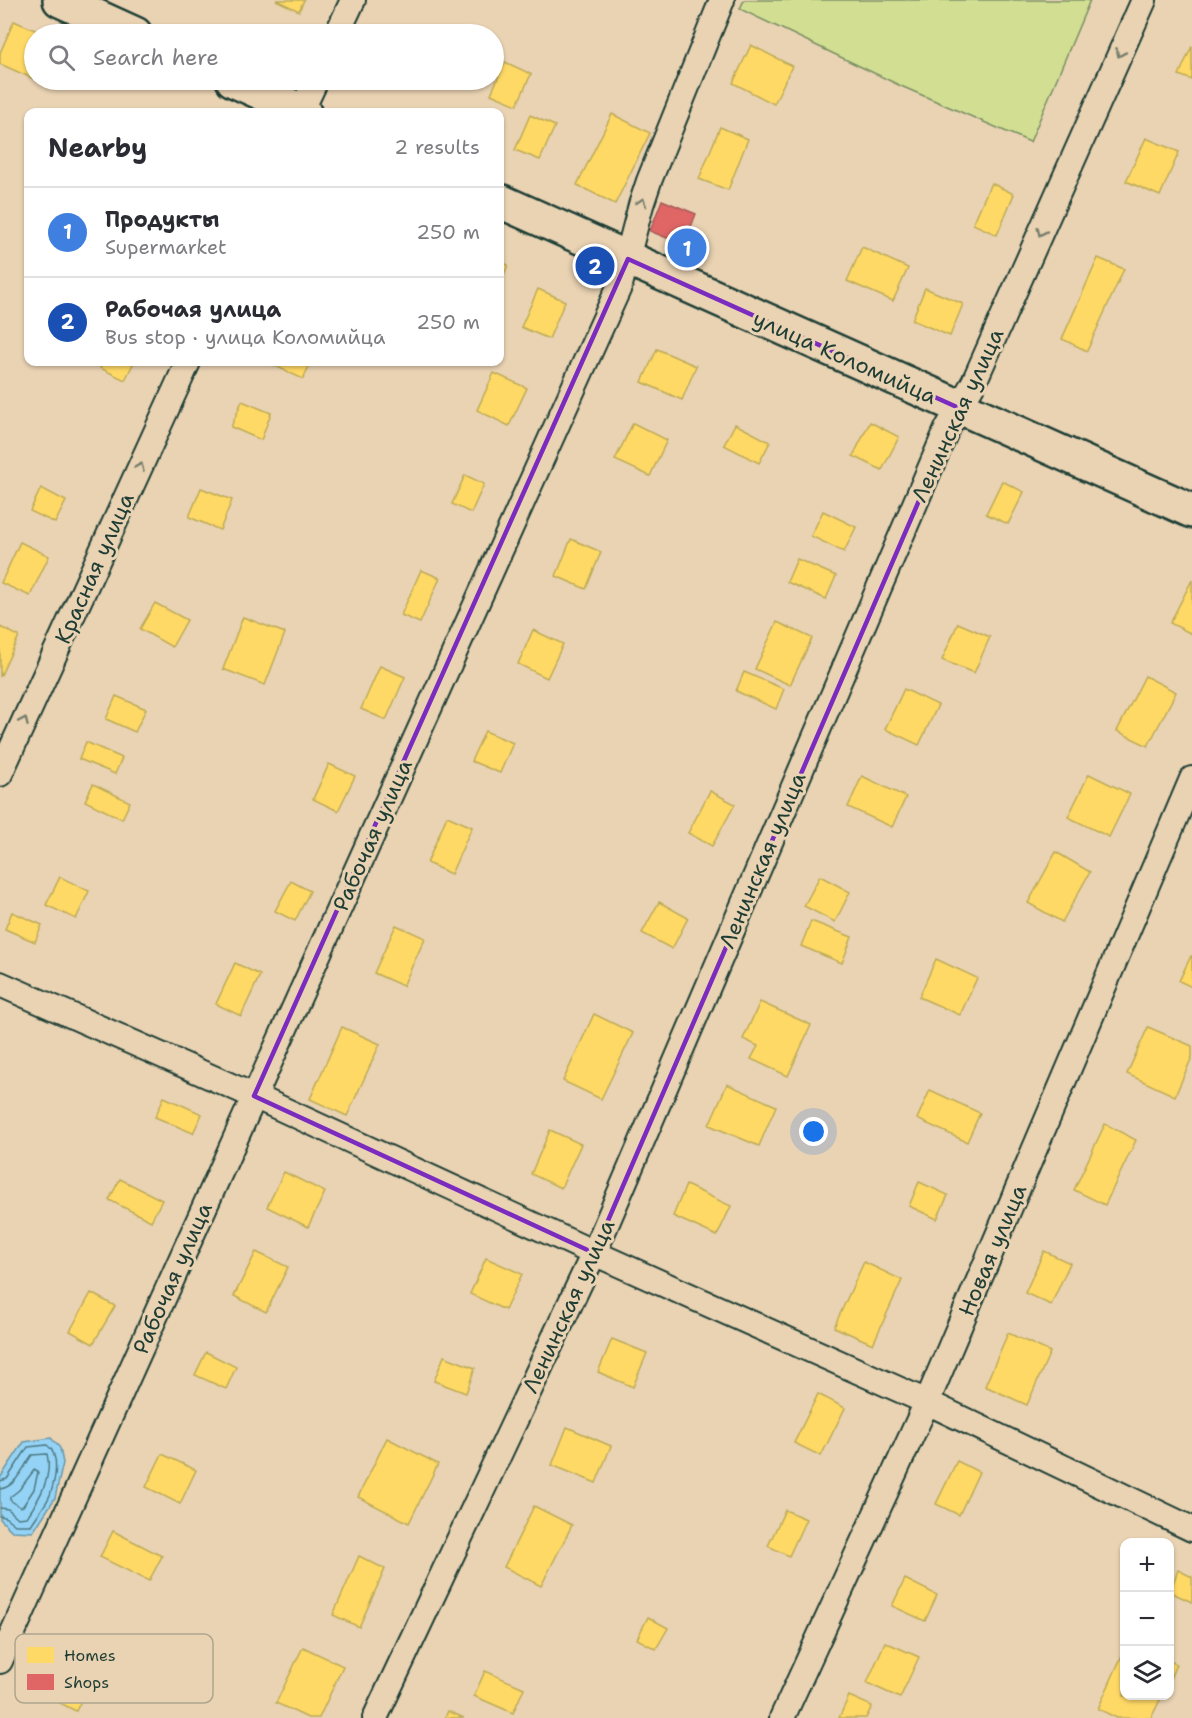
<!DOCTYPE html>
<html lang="en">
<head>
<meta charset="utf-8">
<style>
  :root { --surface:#fff; --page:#f2f2f3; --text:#2b2b33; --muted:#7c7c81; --line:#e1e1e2; --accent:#7c3aed }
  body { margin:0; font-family:"Shantell Sans",sans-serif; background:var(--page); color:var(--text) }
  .controls { position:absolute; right:18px; bottom:18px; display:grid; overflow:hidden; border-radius:12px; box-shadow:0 2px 4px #0004 }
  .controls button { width:54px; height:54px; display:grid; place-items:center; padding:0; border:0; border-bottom:2px solid var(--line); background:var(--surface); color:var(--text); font:30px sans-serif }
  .you { position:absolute; left:814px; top:1132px; width:21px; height:21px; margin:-15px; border:4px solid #fff; border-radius:50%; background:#1a73e8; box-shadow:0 0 0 9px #1a73e833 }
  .badge { display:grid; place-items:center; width:39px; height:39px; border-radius:50%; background:var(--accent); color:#fff; font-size:20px; font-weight:700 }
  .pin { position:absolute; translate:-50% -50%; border:3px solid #fff; box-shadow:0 2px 6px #0006 }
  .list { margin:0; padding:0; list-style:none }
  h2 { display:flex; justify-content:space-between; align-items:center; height:78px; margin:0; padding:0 24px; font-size:26px }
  h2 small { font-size:20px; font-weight:400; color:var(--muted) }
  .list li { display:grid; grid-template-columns:39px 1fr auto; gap:18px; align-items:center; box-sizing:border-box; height:90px; padding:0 24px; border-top:2px solid var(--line) }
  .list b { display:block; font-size:22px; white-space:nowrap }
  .list p { margin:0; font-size:20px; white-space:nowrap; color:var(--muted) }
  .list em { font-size:20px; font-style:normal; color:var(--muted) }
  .icon { flex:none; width:33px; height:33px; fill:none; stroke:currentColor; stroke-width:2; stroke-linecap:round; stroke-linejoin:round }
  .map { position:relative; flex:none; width:1192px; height:1718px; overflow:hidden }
  .search { position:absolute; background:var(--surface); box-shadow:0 2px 4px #0004; left:24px; top:24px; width:480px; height:66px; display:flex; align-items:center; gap:15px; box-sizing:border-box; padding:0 21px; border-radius:33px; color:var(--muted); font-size:22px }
  .panel { position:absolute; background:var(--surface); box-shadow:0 2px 4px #0004; left:24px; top:108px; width:480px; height:258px; border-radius:12px }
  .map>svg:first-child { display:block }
  .green { fill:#d2df92; stroke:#788e63; stroke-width:1.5 }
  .water { fill:#95d3f6; stroke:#6697a8; stroke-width:1.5 }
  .homes { fill:#ffd966; stroke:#bcaa57; stroke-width:1.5 }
  .shops { fill:#e06666; stroke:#a65a57; stroke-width:1.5 }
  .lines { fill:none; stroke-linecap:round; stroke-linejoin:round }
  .shore { stroke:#4e7982; stroke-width:1.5 }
  .minor-casing { stroke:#1f3d34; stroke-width:28 }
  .secondary-casing { stroke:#1f3d34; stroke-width:38 }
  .minor { stroke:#ead3b3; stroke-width:24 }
  .secondary { stroke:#ead3b3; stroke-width:33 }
  .oneway { stroke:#7a806d }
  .marked { fill:none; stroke:#7b2cbf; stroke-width:4.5; stroke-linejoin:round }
  .labels { text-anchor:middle; stroke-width:6; stroke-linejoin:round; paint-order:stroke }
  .street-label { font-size:22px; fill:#1f3d34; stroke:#ead3b3 }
  .key { fill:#ead3b3; stroke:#ada68d; stroke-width:1.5 }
  .key-label { font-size:16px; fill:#1f3d34 }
</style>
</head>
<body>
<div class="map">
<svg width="1192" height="1718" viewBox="0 0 1192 1718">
  <rect width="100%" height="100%" fill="#ead3b3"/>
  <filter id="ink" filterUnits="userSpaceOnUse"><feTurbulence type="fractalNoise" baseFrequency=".0167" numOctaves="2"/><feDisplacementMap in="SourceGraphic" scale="12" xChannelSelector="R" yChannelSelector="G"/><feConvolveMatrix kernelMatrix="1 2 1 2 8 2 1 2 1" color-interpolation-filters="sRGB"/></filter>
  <g filter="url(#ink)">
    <path class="green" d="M744,0h346l-60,142 -129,-56 -161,-77z"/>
    <path class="water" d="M51,1438l9,10 3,15 -8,35 -22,34 -21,-1 -12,-12v-41l24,-36z"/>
    <g class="homes">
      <path d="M276,0h28l-5,11z"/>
      <path d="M14,21l30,13h-10v45l-34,-15v-11z"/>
      <path d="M406,28l13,6h-16z"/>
      <path d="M751,45l41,21 -18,38 -41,-21z"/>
      <path d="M1192,46v34l-13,-5z"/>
      <path d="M505,62l26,12 -14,31 -26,-11z"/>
      <path d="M612,114l38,19 -35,71 -38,-19z"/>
      <path d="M530,115l25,11 -15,34 -25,-10z"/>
      <path d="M720,127l28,12 -20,51 -29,-11z"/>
      <path d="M1146,138l33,14 -19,44 -34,-15z"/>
      <path d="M991,183l23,11 -17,41 -24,-11z"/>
      <path d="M862,247l46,21 -15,33 -46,-20z"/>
      <path d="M1098,258l26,11 -37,82 -25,-12z"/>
      <path d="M500,261l8,4 -8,19z"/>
      <path d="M925,288l38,16 -13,32 -38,-16z"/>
      <path d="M538,289l27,12 -16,38 -28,-12z"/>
      <path d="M657,349l39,17 -14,34 -40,-18z"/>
      <path d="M103,362h31l-9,18 -25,-12z"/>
      <path d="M267,362h44l-8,17z"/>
      <path d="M494,373l33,15 -18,38 -32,-16z"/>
      <path d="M242,401l29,12 -10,27 -30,-13z"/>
      <path d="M870,422l29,15 -17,33 -29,-14z"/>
      <path d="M633,423l34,17 -17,36 -35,-16z"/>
      <path d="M735,424l35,18 -11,21 -35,-18z"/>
      <path d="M465,475l19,9 -13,29 -19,-9z"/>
      <path d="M1002,481l22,11 -16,32 -22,-10z"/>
      <path d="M41,488l25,13 -11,22 -25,-12z"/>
      <path d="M201,488l31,12 -12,30 -31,-13z"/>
      <path d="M823,511l33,16 -12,25 -33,-16z"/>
      <path d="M571,539l30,13 -15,37 -30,-13z"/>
      <path d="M20,542l29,14 -19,40 -29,-13z"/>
      <path d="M797,559l39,17 -10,23 -39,-17z"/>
      <path d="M421,570l19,8 -20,45 -19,-8z"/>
      <path d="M1192,580v54l-22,-11z"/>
      <path d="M155,603l32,17 -15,27 -32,-18z"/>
      <path d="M243,617l42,16 -20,52 -42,-16z"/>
      <path d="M777,622l35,16 -22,47 -35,-16z"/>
      <path d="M958,623l32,14 -16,36 -32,-13z"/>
      <path d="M0,627l19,9 -19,41z"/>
      <path d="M533,630l30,14 -16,34 -29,-14z"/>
      <path d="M380,666l25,11 -19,43 -25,-11z"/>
      <path d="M744,672l40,17 -8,20 -40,-18z"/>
      <path d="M1145,676l31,16 -28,54 -31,-15z"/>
      <path d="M904,689l34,16 -19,40 -34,-16z"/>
      <path d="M116,696l30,13 -11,23 -29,-13z"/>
      <path d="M485,731l28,12 -13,30 -29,-12z"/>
      <path d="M86,742l36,16 -7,16 -36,-15z"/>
      <path d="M329,764l26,12 -17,35 -25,-12z"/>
      <path d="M1089,774l41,20 -21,43 -41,-20z"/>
      <path d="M862,776l44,21 -14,30 -44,-20z"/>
      <path d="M93,784l37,18 -8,17 -37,-18z"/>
      <path d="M710,791l25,13 -23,42 -24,-13z"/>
      <path d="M447,816l25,11 -21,47 -24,-11z"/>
      <path d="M1056,852l34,20 -28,50 -34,-19z"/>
      <path d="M820,876l30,16 -15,30 -31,-16z"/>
      <path d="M60,877l29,14 -13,28 -30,-14z"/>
      <path d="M291,881l19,10 -15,30 -20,-10z"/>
      <path d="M659,902l29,16 -16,31 -30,-16z"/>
      <path d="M12,912l30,13 -7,17 -30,-13z"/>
      <path d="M811,921l41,16 -10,26 -41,-17z"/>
      <path d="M396,925l29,13 -22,48 -29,-13z"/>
      <path d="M1191,956h1v31l-13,-6z"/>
      <path d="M936,959l41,19 -17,37 -41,-18z"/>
      <path d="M235,963l25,12 -19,41 -25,-12z"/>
      <path d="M760,1002l51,23 -23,51 -37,-17 7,-13 -15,-7z"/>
      <path d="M594,1014l39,19 -32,66 -38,-18z"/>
      <path d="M342,1027l38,17 -33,72 -37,-17z"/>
      <path d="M1148,1027l44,19v11l-17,39 -48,-22z"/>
      <path d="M727,1084l49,22 -17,40 -50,-21z"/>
      <path d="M930,1090l50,23 -13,29 -50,-23z"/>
      <path d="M164,1097l38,17 -9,19 -38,-16z"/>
      <path d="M1105,1124l31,16 -31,65 -31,-15z"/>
      <path d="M550,1130l31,14 -20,44 -30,-14z"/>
      <path d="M284,1172l41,20 -17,35 -41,-20z"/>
      <path d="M120,1179l42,21 -11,21 -42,-21z"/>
      <path d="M919,1182l29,13 -11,24 -28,-13z"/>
      <path d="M686,1185l45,21 -14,30 -44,-20z"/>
      <path d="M1044,1251l26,12 -19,42 -26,-12z"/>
      <path d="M256,1252l32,15 -22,45 -32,-16z"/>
      <path d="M486,1258l36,16 -17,36 -35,-16z"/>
      <path d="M864,1262l38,18 -29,64 -39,-17z"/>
      <path d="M91,1293l24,13 -22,38 -23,-13z"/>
      <path d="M1008,1333l42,19 -23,53 -42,-19z"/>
      <path d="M612,1339l35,14 -14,34 -35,-15z"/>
      <path d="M206,1352l30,15 -10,22 -31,-14z"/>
      <path d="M444,1356l31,12 -9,25 -32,-12z"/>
      <path d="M818,1394l27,14 -24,48 -27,-13z"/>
      <path d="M567,1427l44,19 -15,37 -44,-18z"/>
      <path d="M387,1438l51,26 -29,59 -51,-26z"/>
      <path d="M162,1454l34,16 -16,34 -34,-17z"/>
      <path d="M957,1461l22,11 -20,43 -23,-11z"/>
      <path d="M534,1506l38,19 -31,61 -37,-19z"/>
      <path d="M785,1510l21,9 -17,37 -21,-10z"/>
      <path d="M113,1531l49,25 -13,25 -49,-24z"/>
      <path d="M359,1556l26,13 -26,58 -26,-12z"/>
      <path d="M1178,1570l14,7v25l-22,-10z"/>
      <path d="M905,1579l32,16 -12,26 -33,-15z"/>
      <path d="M648,1617l20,11 -12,21 -19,-10z"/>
      <path d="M885,1642l34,15 -19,41 -33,-15z"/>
      <path d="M303,1647l40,19 -24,52h-11l-32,-15z"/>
      <path d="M1124,1651v45h38l-11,22h-34l-19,-9z"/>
      <path d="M73,1661l22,11 -19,39 -22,-11z"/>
      <path d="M1170,1661l6,3 -6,15z"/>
      <path d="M485,1671l39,17 -11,25 -39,-17z"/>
      <path d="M849,1696l23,10 -6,12h-27z"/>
      <path d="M448,1711l16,7h-19z"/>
    </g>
    <path class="shops" d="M662,200l34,14 -12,31 -34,-14z"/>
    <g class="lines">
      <g class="shore">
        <path d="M35,1469l3,3 -4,17 -11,17 -3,1 -10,-7v-3l9,-7z"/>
        <path d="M0,1481l7,-2 21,-32 19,-2c14,10 8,36 3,50 -4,10 -13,20 -19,30h-16l-10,-8 -5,-1"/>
        <path d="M0,1489c16,-2 23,-22 32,-34l15,-1c6,23 -8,45 -20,63l-9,1 -10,-9 -8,-1"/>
      </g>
      <defs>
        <g id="minor">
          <path d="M337,34l16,-34"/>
          <path d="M301,112l15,-32"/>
          <path d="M0,774l188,-412"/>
          <path d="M0,984l254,112 340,157 333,149 265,127"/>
          <path d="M0,1661l620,-1376 21,-80 8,-24 73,-181"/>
          <path d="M375,1718l219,-465 353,-824 27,-47 170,-382"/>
          <path d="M782,1718l145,-316 265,-623"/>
        </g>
        <g id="secondary">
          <path d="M60,0l75,34"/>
          <path d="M233,80l71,32"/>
          <path d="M500,201l692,310"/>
        </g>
      </defs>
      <use href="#minor" class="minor-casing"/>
      <use href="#secondary" class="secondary-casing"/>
      <use href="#minor" class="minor"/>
      <use href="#secondary" class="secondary"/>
    </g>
    <defs><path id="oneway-chevron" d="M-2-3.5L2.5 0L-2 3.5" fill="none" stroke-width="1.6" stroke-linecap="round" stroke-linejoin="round" transform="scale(1.5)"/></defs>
    <g class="oneway">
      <use href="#oneway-chevron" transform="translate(1120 53) rotate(114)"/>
      <use href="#oneway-chevron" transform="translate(642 202) rotate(-72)"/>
      <use href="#oneway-chevron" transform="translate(1041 232) rotate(114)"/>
      <use href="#oneway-chevron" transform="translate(140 467) rotate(-66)"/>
      <use href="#oneway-chevron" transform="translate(24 721) rotate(-66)"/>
    </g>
  </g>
  <path class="marked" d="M628,259l331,149 -365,845 -340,-157z"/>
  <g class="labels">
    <g class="street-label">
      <text transform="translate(845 357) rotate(24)" y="8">улица Коломийца</text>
      <text transform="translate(957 415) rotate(-65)" y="8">Ленинская улица</text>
      <text transform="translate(94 568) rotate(-66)" y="8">Красная улица</text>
      <text transform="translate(372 835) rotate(-66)" y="8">Рабочая улица</text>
      <text transform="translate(762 860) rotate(-67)" y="8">Ленинская улица</text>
      <text transform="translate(992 1250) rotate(-67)" y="8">Новая улица</text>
      <text transform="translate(172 1278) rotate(-66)" y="8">Рабочая улица</text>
      <text transform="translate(568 1306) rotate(-65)" y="8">Ленинская улица</text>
    </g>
  </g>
  <rect x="15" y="1634" width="198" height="69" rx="9" class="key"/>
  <rect x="27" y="1647" width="27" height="16" fill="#ffd966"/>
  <rect x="27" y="1674" width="27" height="16" fill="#e06666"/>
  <g class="key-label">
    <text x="64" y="1661">Homes</text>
    <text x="64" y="1688">Shops</text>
  </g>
</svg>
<div class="controls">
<button>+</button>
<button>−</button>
<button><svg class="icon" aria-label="layers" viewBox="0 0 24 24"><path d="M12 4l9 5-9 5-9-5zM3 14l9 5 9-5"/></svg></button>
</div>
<div class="you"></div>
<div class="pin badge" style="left:687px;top:248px;background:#3f7fe0">1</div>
<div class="pin badge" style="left:595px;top:266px;background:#1a4fb4">2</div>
<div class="search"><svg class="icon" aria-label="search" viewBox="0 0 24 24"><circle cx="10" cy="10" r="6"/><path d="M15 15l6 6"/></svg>Search here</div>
<section class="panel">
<h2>Nearby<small>2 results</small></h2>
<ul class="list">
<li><span class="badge" style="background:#3f7fe0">1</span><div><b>Продукты</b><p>Supermarket</p></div><em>250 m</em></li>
<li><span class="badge" style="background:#1a4fb4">2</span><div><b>Рабочая улица</b><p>Bus stop · улица Коломийца</p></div><em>250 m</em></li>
</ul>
</section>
</div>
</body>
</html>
